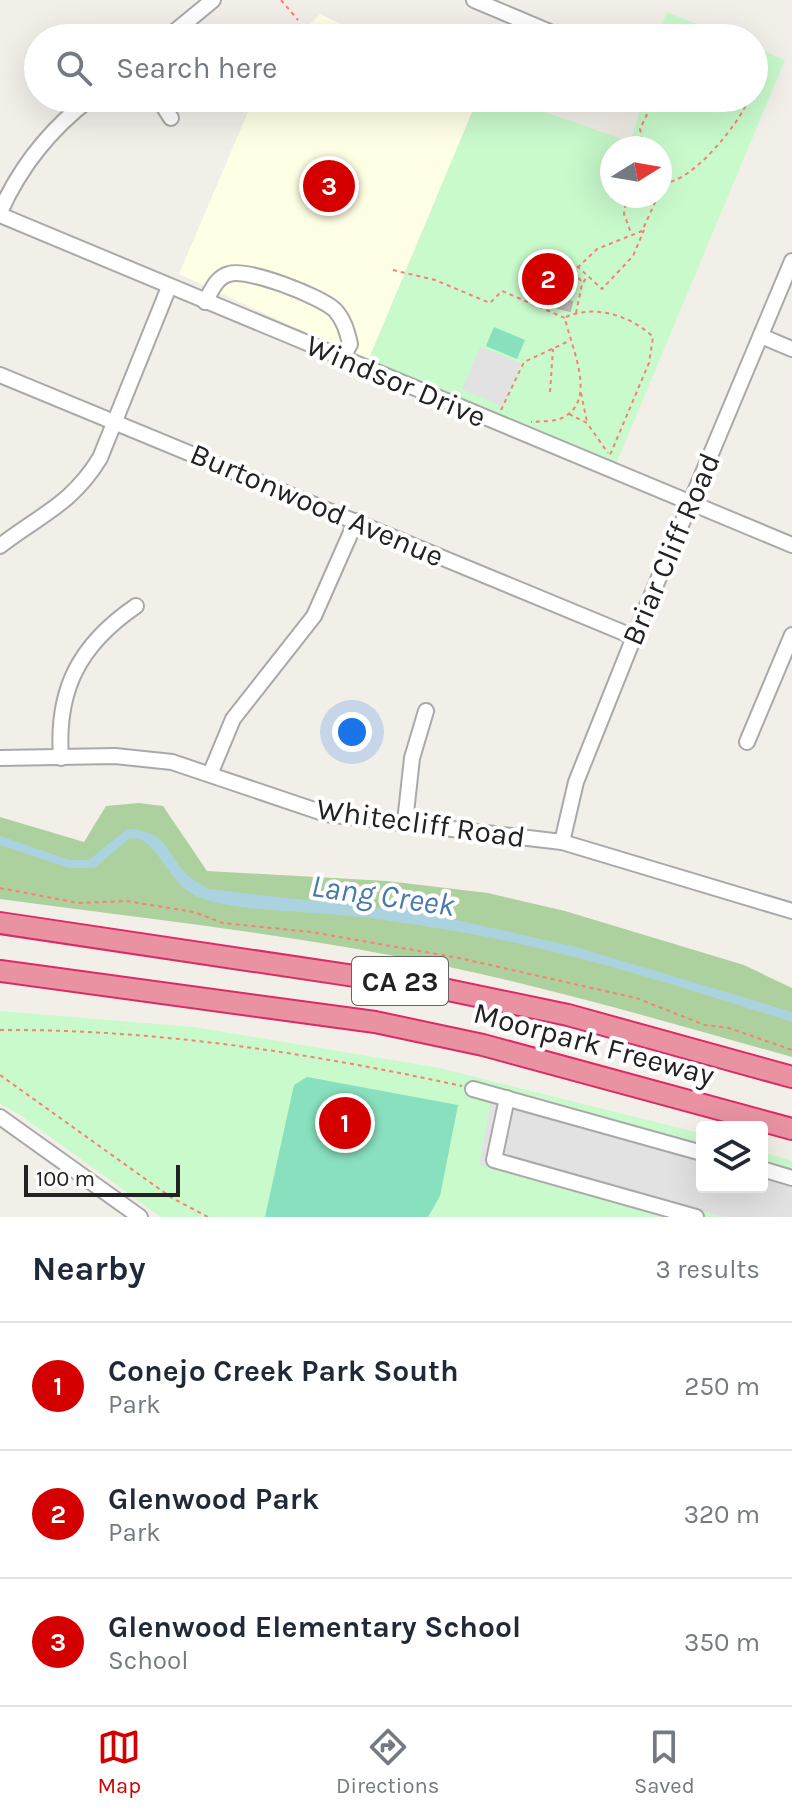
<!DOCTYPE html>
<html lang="en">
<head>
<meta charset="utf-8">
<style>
  :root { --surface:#fff; --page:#f6f6f7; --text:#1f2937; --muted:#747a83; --line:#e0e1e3; --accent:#d40000 }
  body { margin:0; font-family:Karla,sans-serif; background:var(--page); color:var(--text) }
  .controls { position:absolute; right:24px; bottom:24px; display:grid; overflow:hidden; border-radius:8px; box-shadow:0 8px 32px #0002 }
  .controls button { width:72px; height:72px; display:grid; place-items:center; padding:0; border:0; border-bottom:2px solid var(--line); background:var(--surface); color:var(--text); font:40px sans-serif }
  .compass { position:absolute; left:600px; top:136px; width:72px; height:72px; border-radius:50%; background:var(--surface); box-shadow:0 8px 32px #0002; rotate:79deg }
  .scale { position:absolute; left:24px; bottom:20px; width:156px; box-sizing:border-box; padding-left:8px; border:4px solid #222; border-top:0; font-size:22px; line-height:28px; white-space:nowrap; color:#222; -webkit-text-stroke:6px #fff; paint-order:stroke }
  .you { position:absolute; left:352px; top:732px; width:28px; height:28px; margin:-20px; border:6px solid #fff; border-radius:50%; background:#1a73e8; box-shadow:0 0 0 12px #1a73e833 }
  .badge { display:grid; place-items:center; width:52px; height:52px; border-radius:50%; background:var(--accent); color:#fff; font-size:26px; font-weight:700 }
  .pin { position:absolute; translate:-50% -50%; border:4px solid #fff; box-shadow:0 2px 8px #0006 }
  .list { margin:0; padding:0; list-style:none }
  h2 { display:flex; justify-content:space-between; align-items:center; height:104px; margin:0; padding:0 32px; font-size:34px }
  h2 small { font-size:26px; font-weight:400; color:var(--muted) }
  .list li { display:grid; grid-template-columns:52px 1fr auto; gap:24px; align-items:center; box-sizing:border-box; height:128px; padding:0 32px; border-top:2px solid var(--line) }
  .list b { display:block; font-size:30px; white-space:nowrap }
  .list p { margin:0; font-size:26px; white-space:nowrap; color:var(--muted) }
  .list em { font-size:26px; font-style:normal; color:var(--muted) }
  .icon { flex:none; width:44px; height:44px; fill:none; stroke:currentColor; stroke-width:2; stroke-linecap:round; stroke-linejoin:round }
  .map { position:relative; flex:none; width:792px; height:1217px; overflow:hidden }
  .search { position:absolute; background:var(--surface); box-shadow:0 8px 32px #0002; left:24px; right:24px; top:24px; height:88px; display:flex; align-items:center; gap:20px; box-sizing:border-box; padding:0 28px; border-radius:44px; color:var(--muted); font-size:30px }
  .sheet { height:488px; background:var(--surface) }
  nav { display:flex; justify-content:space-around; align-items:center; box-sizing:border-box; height:112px; border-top:2px solid var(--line); background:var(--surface); font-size:22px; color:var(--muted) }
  nav a { display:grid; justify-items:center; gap:4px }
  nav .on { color:var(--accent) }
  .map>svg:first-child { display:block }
  .education { fill:#ffffe5 }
  .forest { fill:#add19e }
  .park { fill:#c8facc; fill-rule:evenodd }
  .pitch { fill:#88e0be }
  .parking { fill:#e2e2e2 }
  .water { fill:#aad3df }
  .building { fill:#c7bfb8; stroke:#c4b6ab; stroke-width:2 }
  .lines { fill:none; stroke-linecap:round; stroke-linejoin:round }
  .minor-casing { stroke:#a9a9a9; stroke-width:18 }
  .highway-casing { stroke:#dc2a67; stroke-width:24 }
  .path { stroke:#fa8072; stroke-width:2; stroke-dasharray:4 4; stroke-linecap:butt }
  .minor { stroke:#fff; stroke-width:14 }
  .highway { stroke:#e892a2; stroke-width:20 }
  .labels { text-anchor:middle; stroke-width:8; stroke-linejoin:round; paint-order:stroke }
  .shield { fill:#fff; stroke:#646464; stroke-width:2 }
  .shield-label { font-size:28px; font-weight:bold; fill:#222 }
  .street-label { font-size:30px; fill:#222; stroke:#fff }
  .water-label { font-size:32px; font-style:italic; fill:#4a7aab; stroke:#fff }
</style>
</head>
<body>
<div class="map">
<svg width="792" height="1217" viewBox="0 0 792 1217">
  <rect width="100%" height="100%" fill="#f2efe9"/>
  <g class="education">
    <path d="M320,14l51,24h-75z"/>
    <path d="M254,98h224l-110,263 -189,-87z"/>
  </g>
  <path class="forest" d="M139,803l24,3 44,65 180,10 101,12 77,18 179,54 48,23v69c-115,-32 -230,-66 -347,-91 -147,-31 -296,-47 -445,-67v-82l84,25 22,-36z"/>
  <g class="park">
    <path d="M667,12l65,26h-75z"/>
    <path d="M754,47l31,13 -169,404 -248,-103 110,-263h27l125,44 14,-44h110zM612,148h48v48h-48z"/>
    <path d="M0,1011l194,16 245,41 256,64 7,2v53h60v-35l30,9v56h-631l-142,-103 -19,-10z"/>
  </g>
  <g class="pitch">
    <path d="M494,327l31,13 -8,19 -31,-13z"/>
    <path d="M307,1077l151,28 -18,91 -12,21h-163l29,-132z"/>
  </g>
  <g class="parking">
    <path d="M480,347l41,16 -18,44 -41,-18z"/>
    <path d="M492,1098l210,62v27h60v-10l30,8v32h-68l-222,-61 -12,11 -11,-2z"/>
  </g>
  <path class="water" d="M127,829c40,2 36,19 59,45 6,6 15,10 22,15l177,20 18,-1 173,39 216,65v10c-114,-36 -226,-73 -344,-92 -36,-6 -73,-12 -108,-15 -38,-4 -112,-4 -144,-19 -25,-12 -32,-40 -53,-56l-13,-2 -36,30h-25l-69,-23v-9l70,24h19z"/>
  <path class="building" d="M561,299l11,3 -2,9 -12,-3z"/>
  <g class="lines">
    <defs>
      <g id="minor">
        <path d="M474,0l90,38"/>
        <path d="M167,38l46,-38"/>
        <path d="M158,98l13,20"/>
        <path d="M0,212c21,-47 50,-83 91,-114"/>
        <path d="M0,215l792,330"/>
        <path d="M205,302c6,-10 11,-25 24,-28 19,-6 91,22 106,36 9,10 12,21 15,34l-8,15"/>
        <path d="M761,336l31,13"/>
        <path d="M0,375l634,262"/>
        <path d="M0,546c40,-31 72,-42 100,-88l69,-171"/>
        <path d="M747,742l45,-107"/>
        <path d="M0,758l115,-2 57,6 154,52 236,28 230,69"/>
        <path d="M61,758c-5,-68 18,-113 75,-152"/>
        <path d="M211,772l22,-53 81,-103 42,-95"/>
        <path d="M405,822l7,-64 14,-47"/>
        <path d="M562,842l14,-60 58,-145 158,-376"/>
        <path d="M473,1089l229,64"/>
        <path d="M507,1098l-13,62 202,57"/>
        <path d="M0,1117l140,100"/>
        <path d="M762,1169l30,9"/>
      </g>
      <g id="highway">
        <path d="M0,923l448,67 120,25 224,62"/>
        <path d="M0,971l375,51 108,23 309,84"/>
      </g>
    </defs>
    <use href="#minor" class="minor-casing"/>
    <use href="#highway" class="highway-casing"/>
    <g class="path">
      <path d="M281,0l17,20"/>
      <path d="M644,148l-4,-19 10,-21"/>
      <path d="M660,172l3,11 -3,8"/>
      <path d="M663,183c29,0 77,-60 86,-85"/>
      <path d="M627,196l-3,18 7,19"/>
      <path d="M577,266l25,23 31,-33 11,-26"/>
      <path d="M393,270l42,10 55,23 12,-12 63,27c5,27 34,83 -3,100 -9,4 -21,3 -31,4"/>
      <path d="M573,272l9,10"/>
      <path d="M535,304l14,-9 48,-46 45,-18 16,-35"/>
      <path d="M576,313l6,-29 5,-7"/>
      <path d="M566,317c28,-13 66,-1 87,20l-4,26 -39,92"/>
      <path d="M550,392l3,-43"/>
      <path d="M581,393l6,29"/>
      <path d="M501,410l23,-48 43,-20"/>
      <path d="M569,414l18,9 21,30"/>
      <path d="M0,888l79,15 47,-2 68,11 29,11 88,9 148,26 177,40 69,27 24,3 63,22"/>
      <path d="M0,1030c156,-1 310,23 462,56"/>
      <path d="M0,1075l172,123 36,19"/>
    </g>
    <use href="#minor" class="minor"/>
    <use href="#highway" class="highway"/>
  </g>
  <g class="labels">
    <rect class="shield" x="352" y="957" width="96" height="48" rx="6"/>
    <g class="shield-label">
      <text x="400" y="991">CA 23</text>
    </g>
    <g class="street-label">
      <text transform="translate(396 381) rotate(23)" y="10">Windsor Drive</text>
      <text transform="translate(317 505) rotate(23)" y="10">Burtonwood Avenue</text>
      <text transform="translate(671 549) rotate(-67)" y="10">Briar Cliff Road</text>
      <text transform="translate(421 823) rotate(8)" y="10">Whitecliff Road</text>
      <text transform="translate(594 1044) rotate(15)" y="10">Moorpark Freeway</text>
    </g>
    <g class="water-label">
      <text transform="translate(383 895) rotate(8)" y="11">Lang Creek</text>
    </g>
  </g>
</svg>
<div class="controls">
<button><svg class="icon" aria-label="layers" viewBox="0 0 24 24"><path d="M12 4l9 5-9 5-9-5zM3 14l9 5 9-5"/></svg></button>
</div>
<svg class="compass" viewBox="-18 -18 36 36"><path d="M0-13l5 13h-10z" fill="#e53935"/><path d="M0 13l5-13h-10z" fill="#747a83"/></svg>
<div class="scale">100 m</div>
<div class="you"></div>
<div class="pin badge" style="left:345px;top:1123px">1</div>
<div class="pin badge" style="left:548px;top:279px">2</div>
<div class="pin badge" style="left:329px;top:186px">3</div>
<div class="search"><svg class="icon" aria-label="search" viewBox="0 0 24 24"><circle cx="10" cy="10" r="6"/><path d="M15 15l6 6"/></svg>Search here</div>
</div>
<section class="sheet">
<h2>Nearby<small>3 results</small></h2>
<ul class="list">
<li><span class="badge">1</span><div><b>Conejo Creek Park South</b><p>Park</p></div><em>250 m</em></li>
<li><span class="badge">2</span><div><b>Glenwood Park</b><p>Park</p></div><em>320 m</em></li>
<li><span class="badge">3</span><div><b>Glenwood Elementary School</b><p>School</p></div><em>350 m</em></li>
</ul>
</section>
<nav>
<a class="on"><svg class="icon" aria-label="map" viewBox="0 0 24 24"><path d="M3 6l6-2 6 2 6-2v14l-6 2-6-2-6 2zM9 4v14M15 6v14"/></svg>Map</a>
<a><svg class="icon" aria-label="directions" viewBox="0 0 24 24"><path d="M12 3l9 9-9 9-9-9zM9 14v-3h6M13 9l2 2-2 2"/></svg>Directions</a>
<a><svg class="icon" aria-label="saved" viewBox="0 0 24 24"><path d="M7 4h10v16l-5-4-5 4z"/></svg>Saved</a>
</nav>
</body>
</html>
